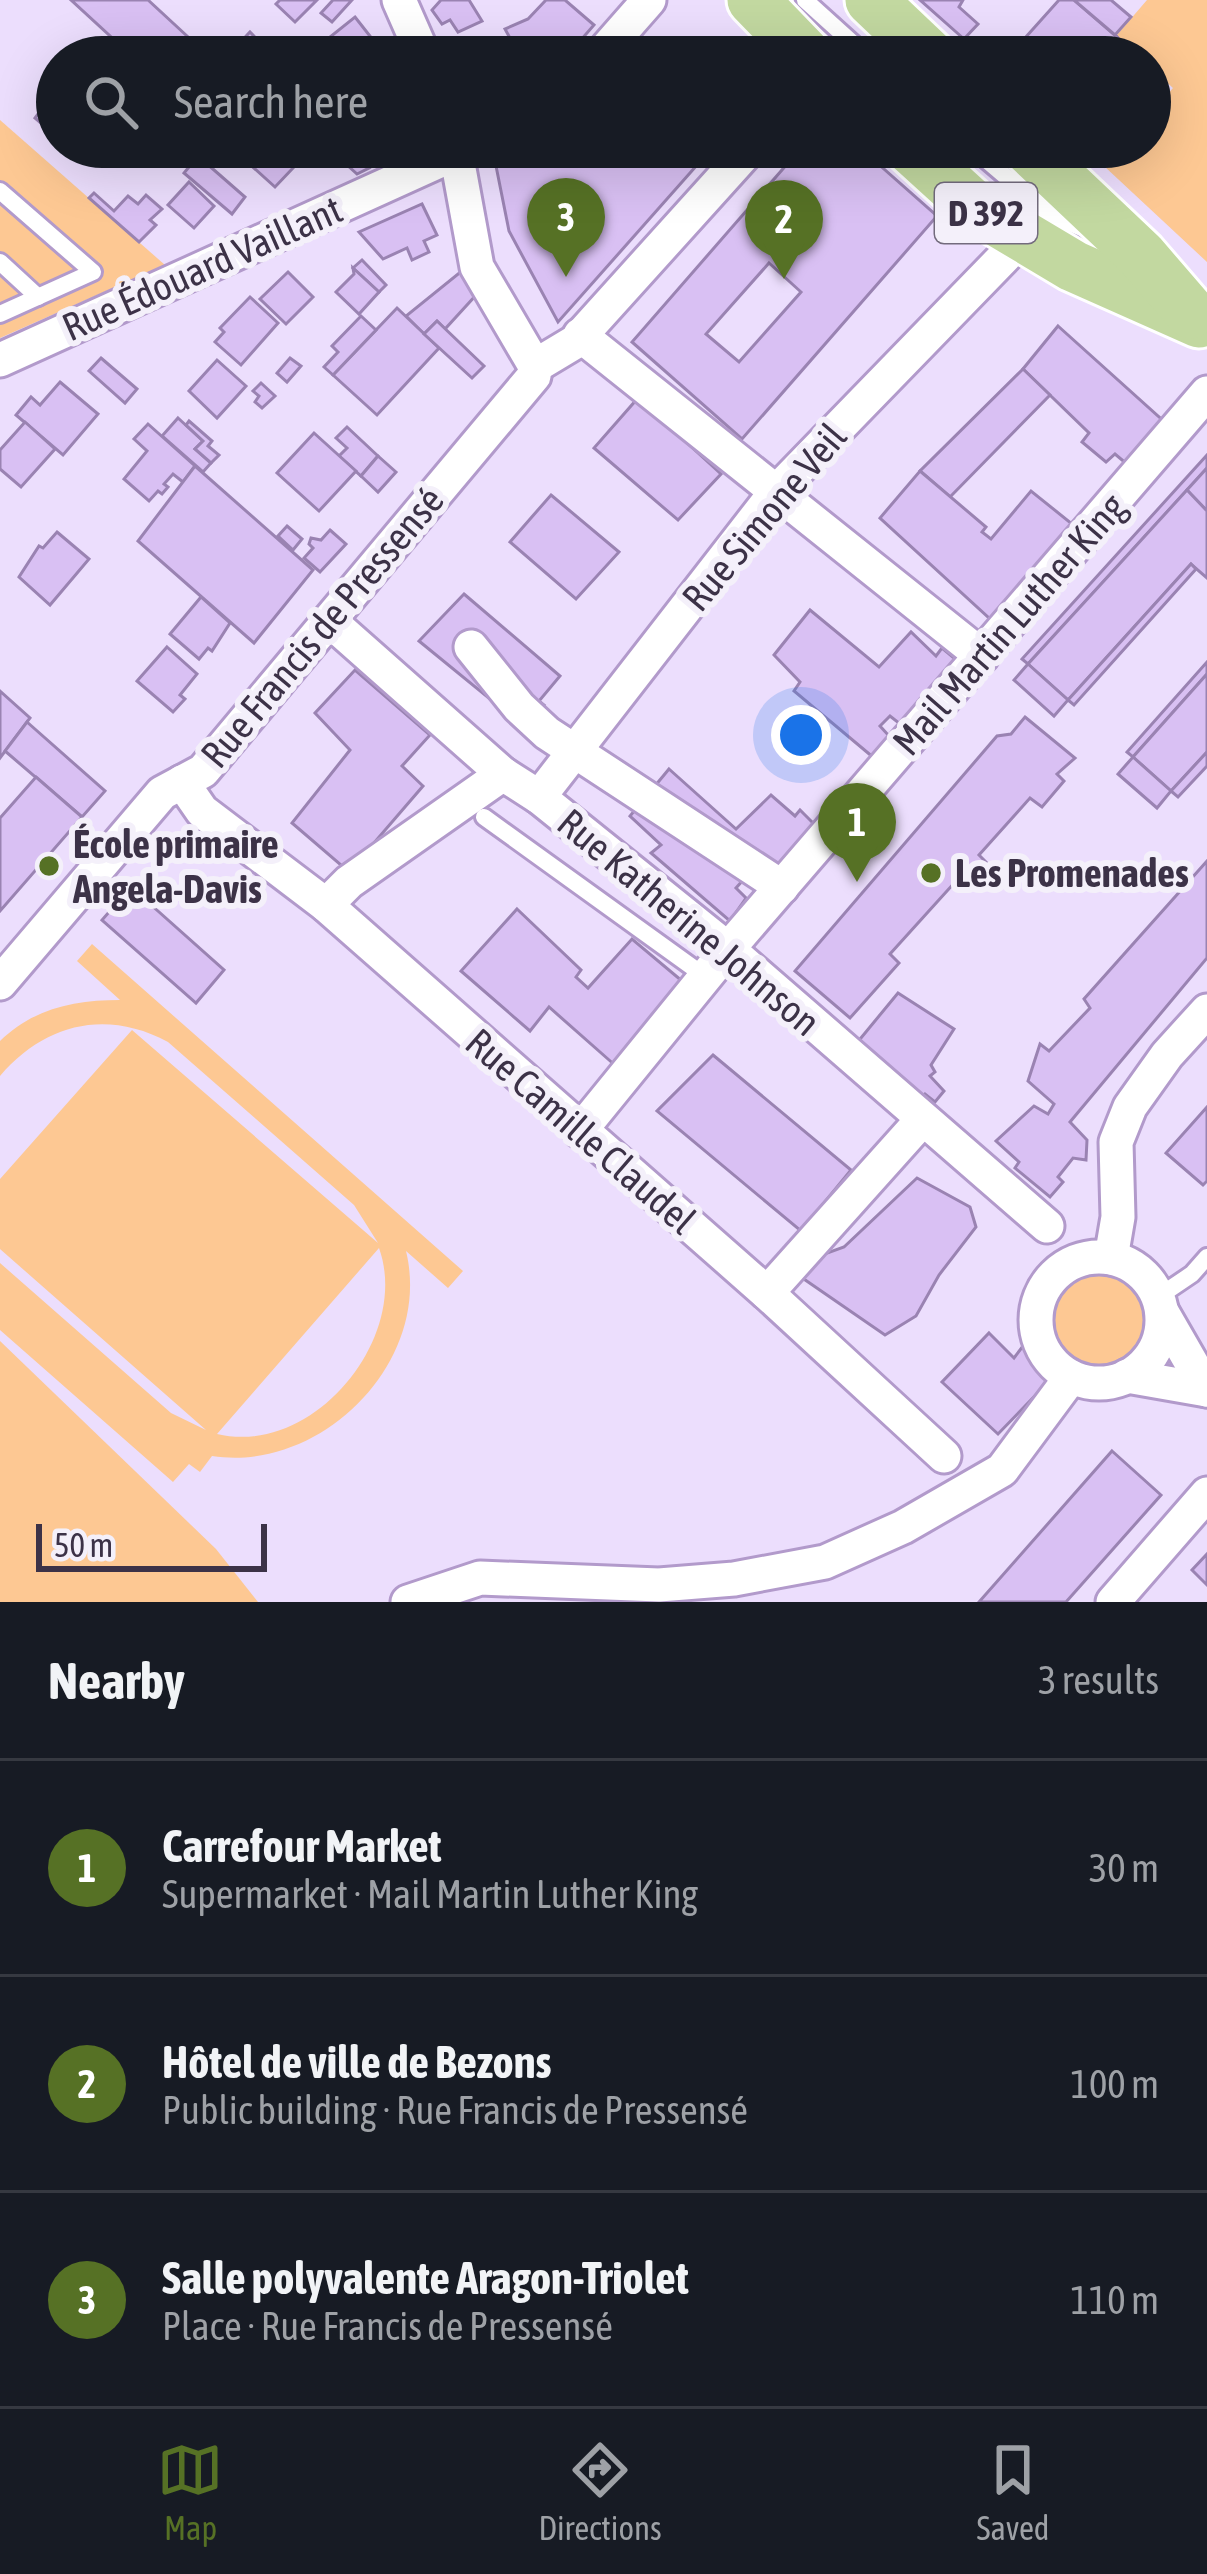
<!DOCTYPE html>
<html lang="en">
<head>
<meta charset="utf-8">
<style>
  :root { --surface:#171b24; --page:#20242c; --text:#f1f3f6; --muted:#9ea1a6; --line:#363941; --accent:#567125 }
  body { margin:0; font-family:"Asap Condensed",sans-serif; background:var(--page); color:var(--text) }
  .scale { position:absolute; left:36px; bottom:30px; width:231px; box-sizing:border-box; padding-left:12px; border:6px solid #3c3247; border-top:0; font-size:33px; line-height:42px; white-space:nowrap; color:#3c3247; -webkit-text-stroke:9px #f4f0fa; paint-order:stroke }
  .you { position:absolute; left:801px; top:735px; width:42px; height:42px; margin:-30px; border:9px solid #fff; border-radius:50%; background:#1a73e8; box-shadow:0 0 0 18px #1a73e833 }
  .badge { display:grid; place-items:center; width:78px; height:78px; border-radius:50%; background:var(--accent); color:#fff; font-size:39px; font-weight:700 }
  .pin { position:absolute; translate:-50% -99px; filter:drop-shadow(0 3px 6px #0008) }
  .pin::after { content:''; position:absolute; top:63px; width:42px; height:36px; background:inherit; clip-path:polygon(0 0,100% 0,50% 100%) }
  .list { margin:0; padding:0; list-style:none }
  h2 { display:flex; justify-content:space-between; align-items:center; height:156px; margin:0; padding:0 48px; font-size:51px }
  h2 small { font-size:39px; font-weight:400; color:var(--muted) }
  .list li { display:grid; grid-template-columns:78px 1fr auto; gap:36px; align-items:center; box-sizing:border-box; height:216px; padding:0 48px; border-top:3px solid var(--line) }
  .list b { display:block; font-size:45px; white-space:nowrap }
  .list p { margin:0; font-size:39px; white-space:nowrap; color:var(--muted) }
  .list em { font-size:39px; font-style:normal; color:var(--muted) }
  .icon { flex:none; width:66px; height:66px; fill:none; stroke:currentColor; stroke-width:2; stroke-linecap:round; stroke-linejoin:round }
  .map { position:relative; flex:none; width:1207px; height:1602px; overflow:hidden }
  .search { position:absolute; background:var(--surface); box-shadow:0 12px 48px #0002; left:36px; right:36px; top:36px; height:132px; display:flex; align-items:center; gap:30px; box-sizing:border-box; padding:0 42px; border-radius:66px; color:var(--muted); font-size:45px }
  .sheet { height:804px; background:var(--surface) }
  nav { display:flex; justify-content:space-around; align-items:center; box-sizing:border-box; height:168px; border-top:3px solid var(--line); background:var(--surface); font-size:33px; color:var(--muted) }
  nav a { display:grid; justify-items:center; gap:6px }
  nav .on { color:var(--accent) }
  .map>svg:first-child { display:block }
  .green { fill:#fdc893; fill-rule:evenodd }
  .building { fill:#d9c0f3; stroke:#9a83b2; stroke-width:3; fill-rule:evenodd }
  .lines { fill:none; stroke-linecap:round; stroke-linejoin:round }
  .lane-casing { stroke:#b29acb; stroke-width:22 }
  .street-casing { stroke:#b29acb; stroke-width:39 }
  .primary-casing { stroke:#fff; stroke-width:57 }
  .lane { stroke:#fff; stroke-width:16 }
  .street { stroke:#fff; stroke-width:33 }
  .primary { stroke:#c2d8a0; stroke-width:51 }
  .poi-dot { fill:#567125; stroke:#f4f0fa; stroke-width:4.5 }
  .labels { text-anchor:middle; stroke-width:12; stroke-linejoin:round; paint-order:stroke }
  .shield { fill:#f4f0fa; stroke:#736b7d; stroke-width:3 }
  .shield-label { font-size:36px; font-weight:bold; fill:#3c3247 }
  .street-label { font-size:39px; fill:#3c3247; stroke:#f4f0fa }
  .poi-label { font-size:39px; font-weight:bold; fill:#3c3247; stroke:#f4f0fa; text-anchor:start }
</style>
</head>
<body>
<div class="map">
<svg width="1207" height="1602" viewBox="0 0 1207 1602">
  <rect width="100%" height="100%" fill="#ecdefd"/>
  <g class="green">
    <path d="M1147,0h60v262l-103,-96 16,-19h30v-33l23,-26 -23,-21v-10h-11l-23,-21z"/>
    <path d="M0,120l165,145 -165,73z"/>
    <path d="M92,944l371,327 -15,17 -42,-37c27,111 -85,222 -194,205l-12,16 -11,-8 -16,18 -173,-152v-67l171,150 35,17 -206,-181v-70l132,-149 246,213 -24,-38 -186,-163c-61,-33 -123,-19 -168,34v-35c34,-33 75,-41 120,-41l-43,-39zM379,1248c32,89 -65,209 -162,186z"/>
    <circle cx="1099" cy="1321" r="50"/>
    <path d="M0,1341l216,208 42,53h-258z"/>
  </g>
  <g class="building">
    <path d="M71,0h77l52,48 -8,9h-59z"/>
    <path d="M280,0h37l-22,22 -19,-18z"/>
    <path d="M333,0h19l-20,22 -11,-9z"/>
    <path d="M441,0h28l13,21 -24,11 -8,-12 -8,4 -10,-14z"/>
    <path d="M546,0h19l29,25 -28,32h-91l36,-17 -6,-11 23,-10z"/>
    <path d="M920,0h43l-4,7 19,17 -14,15z"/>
    <path d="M1059,0h15l43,37 -18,20h-91z"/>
    <path d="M1074,0h37l20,17 -16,18z"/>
    <path d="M355,17l22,28 -15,12h-41l-6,-8z"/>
    <path d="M250,32l24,25h-34l-7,-7z"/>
    <path d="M1117,37l15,14 -5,6h-28z"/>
    <path d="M1003,39l12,11 -7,7h-21z"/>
    <path d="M57,100v37l-22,-19 9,-12 5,4z"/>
    <path d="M239,147h70l2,2 -36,38 -40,-36z"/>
    <path d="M343,147h5l21,21 -12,6 -22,-20z"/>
    <path d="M540,147h173l-155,175 -49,-91 -13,-65z"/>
    <path d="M802,147h57l78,69 -195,223 -110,-97zM769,263l32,29 -62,70 -33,-28z"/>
    <path d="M1084,147h36l-16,19z"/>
    <path d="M198,156l47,41 -13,17 -48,-41z"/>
    <path d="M189,182l25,24 -20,22 -26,-23z"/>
    <path d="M94,193l20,18 14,-15 10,8 8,-9 16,14 -12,11 6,5 -17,17 -50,-44z"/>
    <path d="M422,204l15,31 -13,6 5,11 -17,8 -5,-12 -24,11 -24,-27z"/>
    <path d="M362,260l24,25 -7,7 -26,-24z"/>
    <path d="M353,268l26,24 -20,22 -23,-22 18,-18z"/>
    <path d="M463,270l14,24 -32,35 -8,-8 -13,13 -18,-18z"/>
    <path d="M288,272l25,25 -27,27 -26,-25z"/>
    <path d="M250,297l28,26 -37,42 -26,-23 9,-10 -4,-4z"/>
    <path d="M397,308l42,40 -62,67 -44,-40z"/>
    <path d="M361,316l15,14 -43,45 -9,-8 14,-15 -6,-6z"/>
    <path d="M437,321l47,45 -12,12 -48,-44z"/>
    <path d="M1058,326l111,100 -35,44 -19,-16 -9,8 -24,-20 7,-9 -66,-64z"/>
    <path d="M101,358l36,31 -12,14 -36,-32z"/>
    <path d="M290,358l11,8 -14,16 -10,-9z"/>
    <path d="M217,360l29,26 -29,32 -28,-27z"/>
    <path d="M1023,369l27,26 -100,102 -30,-26z"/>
    <path d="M60,382l38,32 -35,41 -47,-40 15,-18 9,8z"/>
    <path d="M261,383l14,13 -13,12 -7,-6 4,-6 -6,-5z"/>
    <path d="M638,398l83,76 -43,46 -84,-72z"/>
    <path d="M178,418l25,23 -8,8 16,14 -8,9 -41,-36z"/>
    <path d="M189,421l23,20 -4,5 11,9 -8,8 -16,-14 8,-8 -17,-16z"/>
    <path d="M25,422l30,27 -34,38 -21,-18v-19z"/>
    <path d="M148,424l47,42 -12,16 -10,-8 -9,10 4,3 -6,7 -4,-3 -9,10 -25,-22 23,-28 -13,-12z"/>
    <path d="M347,427l31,29 -17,20 -22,-20 8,-8 -11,-10z"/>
    <path d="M314,433l42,38 -37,40 -42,-38z"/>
    <path d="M1207,455v13l-81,89 -98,107 -6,-5z"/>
    <path d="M378,456l18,16 -18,20 -17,-16z"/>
    <path d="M195,466l118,104 -59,73 -116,-102z"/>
    <path d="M1207,468v43l-20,-21z"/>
    <path d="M920,471l66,56 -4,5 9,7 40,-48 46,37 -77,100 -120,-110z"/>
    <path d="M1187,490l20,21v67l-16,-14 -123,136 -40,-36z"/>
    <path d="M551,495l68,57 -43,47 -66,-57z"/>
    <path d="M287,526l15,13 -9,11 -15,-14z"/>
    <path d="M330,530l16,14 -26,28 -16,-14 9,-10 -4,-4 2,-6 10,2z"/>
    <path d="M57,532l32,27 -39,46 -31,-28 20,-31 4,2z"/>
    <path d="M1191,564l5,5 -122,136 -6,-5z"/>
    <path d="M464,594l96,82 -21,25 5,4 -21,21 -104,-85z"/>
    <path d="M201,597l29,26 -18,28 -4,-3 -9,11 -29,-25z"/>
    <path d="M810,610l69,57 32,-35 25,24 6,-8 24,20 -57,63 -19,-15 -10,10 10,11 -16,21 -80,-67 6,-9 -26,-27z"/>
    <path d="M167,647l30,27 -17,21 5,4 -12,13 -36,-31z"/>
    <path d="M1207,662v12l-74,83 -6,-5z"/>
    <path d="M1028,664l40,36 -14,16 -40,-36z"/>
    <path d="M355,670l75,65 -28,31 21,20 -74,86 -57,-49 58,-73 -35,-37z"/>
    <path d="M1207,674v78l-36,39 -38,-34z"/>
    <path d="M0,691l30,27 -30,40z"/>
    <path d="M1025,717l50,41 -18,16 7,7 -22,26 -12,-9 -51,57 10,10 -21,25 -12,-9 -66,73 9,9 -49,55 -55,-47 202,-235 14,-2z"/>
    <path d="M27,722l78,69 -23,26 -77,-66z"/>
    <path d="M1207,752v14l-29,31 -7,-6z"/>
    <path d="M1133,757l38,34 -14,17 -39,-34z"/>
    <path d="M669,769l67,60 35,-34 24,21 5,-6 20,20 -55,67 -20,-19 -9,10 10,10 -16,23 -79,-68 10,-8 -31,-29z"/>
    <path d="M36,777l46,40 -82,94v-93z"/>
    <path d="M1207,861v97l-137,164 17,18 -1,20 -13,-2 -15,19 5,5 -13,15 -35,-29 4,-6 -23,-21 38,-35 14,8 6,-10 -26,-23 12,-37 9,7 41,-43 -6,-9z"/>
    <path d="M131,887l93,83 -28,33 -94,-83z"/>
    <path d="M517,909l64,61 -5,7 12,11 44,-49 56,47 -71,81 -68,-60 -19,24 -69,-60z"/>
    <path d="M898,993l56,36 -23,36 4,7 -5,4 14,15 -9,11 -10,-8 -12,13 -57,-63z"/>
    <path d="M713,1055l138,115 -50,61 -144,-120z"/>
    <path d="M1207,1107v74l-4,4 -37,-32z"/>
    <path d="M917,1178l53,29 6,20 -37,48 -23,41 -31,19 -87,-60 18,-18 28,-10z"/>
    <path d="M989,1333l25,25 9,-12 32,29 -57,59 -56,-52z"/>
    <path d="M1112,1451l49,44 -95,107h-87z"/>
    <path d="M1207,1554v31l-15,-15z"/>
  </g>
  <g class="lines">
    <defs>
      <g id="lane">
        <path d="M805,0l63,57"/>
        <path d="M971,147l80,68 40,17"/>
        <path d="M0,191l93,81 -93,42"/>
        <path d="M0,262l38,35"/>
        <path d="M484,817l222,160"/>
        <path d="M1158,1297l34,-23 15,-17"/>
      </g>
      <g id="street">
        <path d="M399,0l25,57"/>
        <path d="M599,57l50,-57"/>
        <path d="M580,335l402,321"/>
        <path d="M0,360l470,-213"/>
        <path d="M535,366l40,-24 176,-195"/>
        <path d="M330,621l173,153 36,23 189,152 319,277"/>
        <path d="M471,647l48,60 28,26 235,154"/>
        <path d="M182,782l20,29 124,94 441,388 177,163"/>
        <path d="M539,797l236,-304 233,-240"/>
        <path d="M326,905l23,-23 154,-108"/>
        <path d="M0,983l162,-190 41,-22 331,-395 1,-10 -58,-99 -22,-120"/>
        <path d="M580,1131l148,-182 479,-556"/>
        <circle cx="1099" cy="1320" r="63"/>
        <path d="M1111,1258l7,-41 -2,-75 14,-35 37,-52 40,-44"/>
        <path d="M767,1293l155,-173"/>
        <path d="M1162,1312l45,78"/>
        <path d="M1127,1376l80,14"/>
        <path d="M408,1602l72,-24 179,7 75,-6 91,-17 78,-35 99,-57 69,-93"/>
        <path d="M1113,1602l94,-108"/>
      </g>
      <g id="primary">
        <path d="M753,0l55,57"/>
        <path d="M871,0l60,57"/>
        <path d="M909,147l67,61 97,58 126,56"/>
        <path d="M1027,147l114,108 50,58"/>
      </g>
    </defs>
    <use href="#lane" class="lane-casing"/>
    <use href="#street" class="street-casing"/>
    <use href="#primary" class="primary-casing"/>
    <use href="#lane" class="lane"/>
    <use href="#street" class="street"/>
    <use href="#primary" class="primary"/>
  </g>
  <g class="poi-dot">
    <circle cx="49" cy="866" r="12"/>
    <circle cx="931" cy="873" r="12"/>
  </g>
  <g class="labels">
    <rect class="shield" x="935" y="183" width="102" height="60" rx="9"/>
    <g class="shield-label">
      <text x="986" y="226">D 392</text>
    </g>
    <g class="street-label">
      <text transform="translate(202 268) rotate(-24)" y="14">Rue Édouard Vaillant</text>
      <text transform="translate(764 517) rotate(-50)" y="14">Rue Simone Veil</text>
      <text transform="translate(1009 624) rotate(-49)" y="14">Mail Martin Luther King</text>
      <text transform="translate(322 627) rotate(-50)" y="14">Rue Francis de Pressensé</text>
      <text transform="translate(689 922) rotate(40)" y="14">Rue Katherine Johnson</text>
      <text transform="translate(581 1131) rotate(41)" y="14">Rue Camille Claudel</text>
    </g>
    <g class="poi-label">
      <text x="73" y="858">École primaire<tspan x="73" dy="45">Angela-Davis</tspan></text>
      <text x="955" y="887">Les Promenades</text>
    </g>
  </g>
</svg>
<div class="scale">50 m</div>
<div class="you"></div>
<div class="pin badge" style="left:857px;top:882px">1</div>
<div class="pin badge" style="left:784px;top:279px">2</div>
<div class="pin badge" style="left:566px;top:277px">3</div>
<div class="search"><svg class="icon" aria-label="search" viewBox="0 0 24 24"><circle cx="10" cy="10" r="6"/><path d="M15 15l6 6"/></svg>Search here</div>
</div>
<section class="sheet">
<h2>Nearby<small>3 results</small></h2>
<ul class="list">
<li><span class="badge">1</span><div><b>Carrefour Market</b><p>Supermarket · Mail Martin Luther King</p></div><em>30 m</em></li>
<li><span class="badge">2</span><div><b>Hôtel de ville de Bezons</b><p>Public building · Rue Francis de Pressensé</p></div><em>100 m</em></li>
<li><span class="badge">3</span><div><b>Salle polyvalente Aragon-Triolet</b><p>Place · Rue Francis de Pressensé</p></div><em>110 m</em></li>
</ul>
</section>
<nav>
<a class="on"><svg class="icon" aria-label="map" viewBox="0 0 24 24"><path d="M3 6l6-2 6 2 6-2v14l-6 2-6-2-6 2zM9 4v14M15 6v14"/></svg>Map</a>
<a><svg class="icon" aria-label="directions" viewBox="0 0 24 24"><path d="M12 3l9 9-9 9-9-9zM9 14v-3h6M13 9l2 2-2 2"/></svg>Directions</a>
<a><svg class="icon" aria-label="saved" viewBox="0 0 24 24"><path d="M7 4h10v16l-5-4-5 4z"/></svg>Saved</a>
</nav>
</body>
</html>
